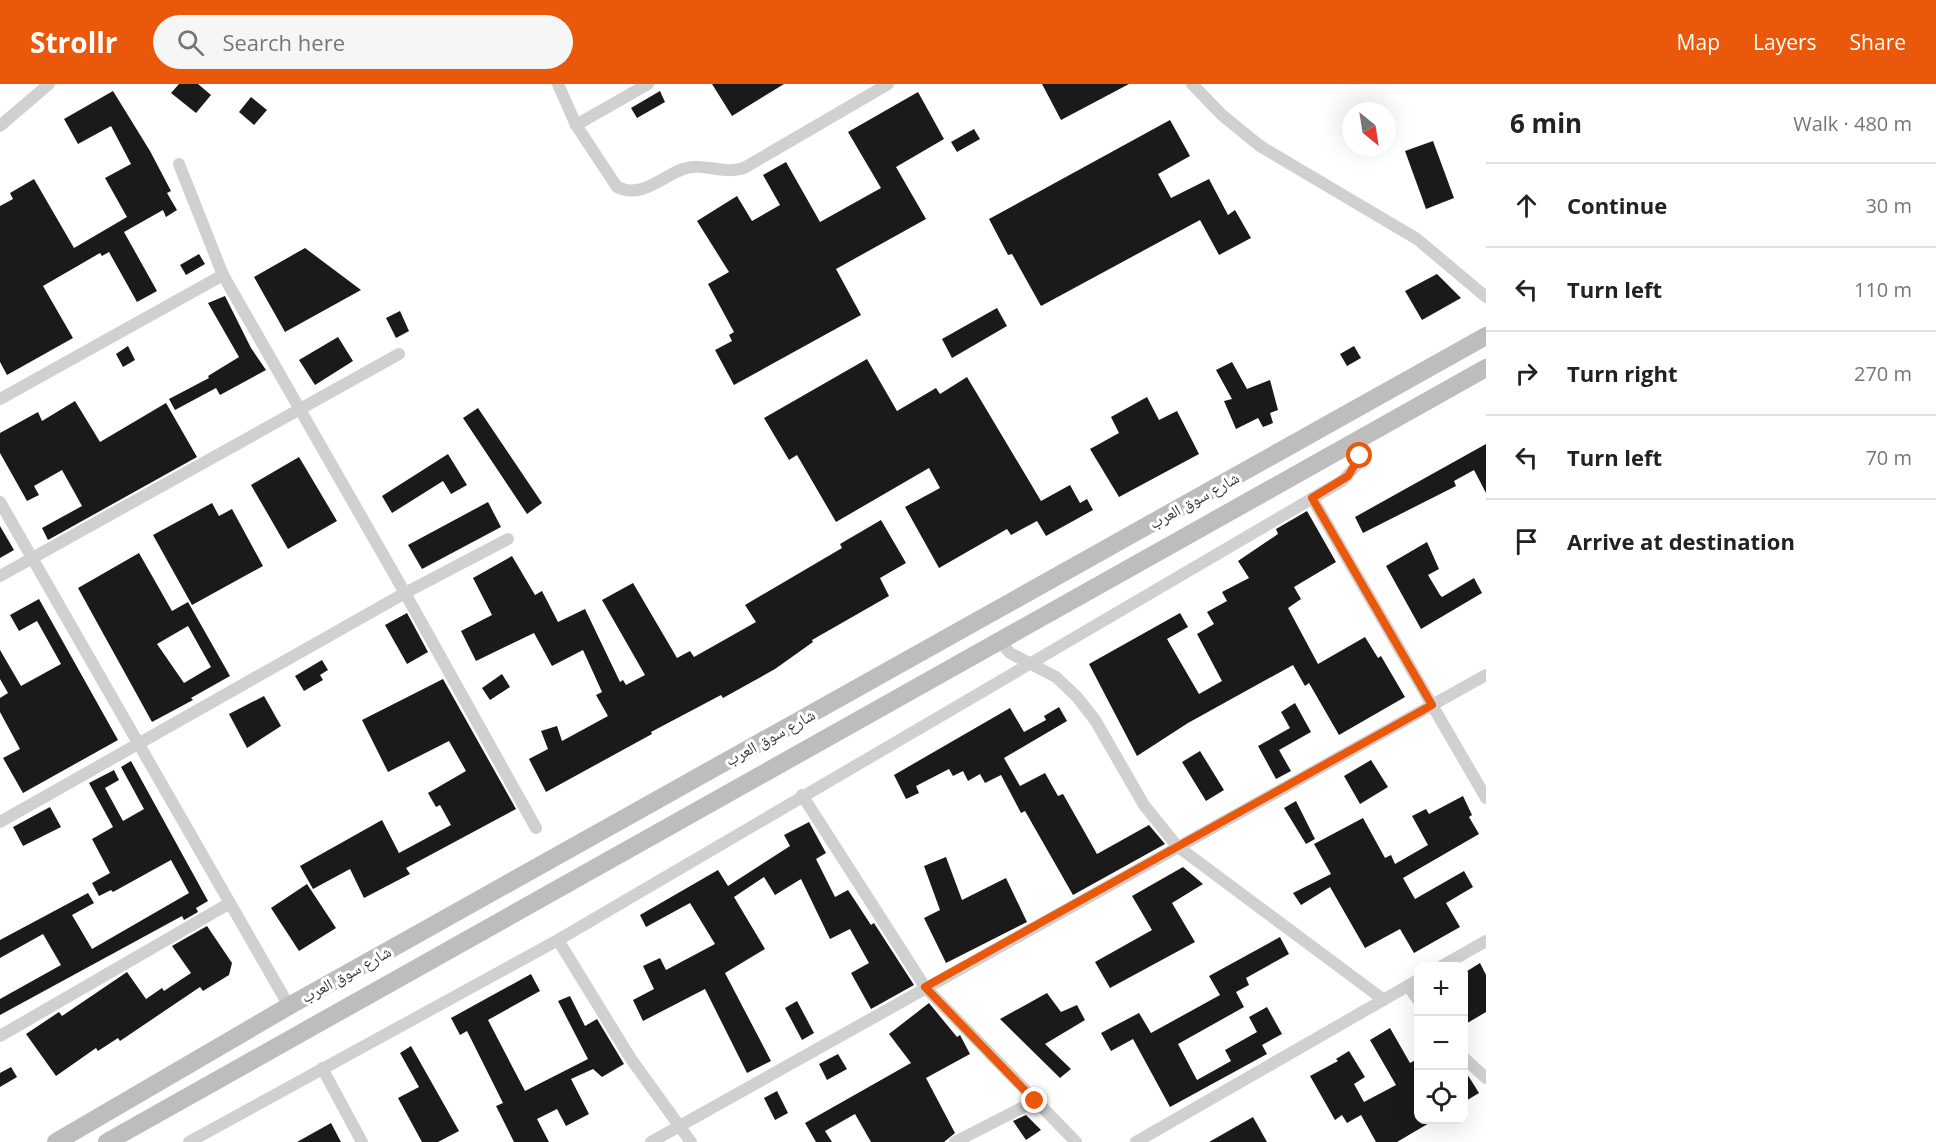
<!DOCTYPE html>
<html lang="en">
<head>
<meta charset="utf-8">
<style>
  :root { --surface:#fff; --page:#f6f6f6; --text:#222; --muted:#767676; --line:#e0e0e0; --accent:#ea580c }
  body { margin:0; font-family:"Open Sans","Noto Naskh Arabic",sans-serif; background:var(--page); color:var(--text) }
  .controls { position:absolute; right:18px; bottom:18px; display:grid; overflow:hidden; border-radius:12px; box-shadow:0 6px 24px #0002 }
  .controls button { width:54px; height:54px; display:grid; place-items:center; padding:0; border:0; border-bottom:2px solid var(--line); background:var(--surface); color:var(--text); font:30px sans-serif }
  .compass { position:absolute; left:1342px; top:18px; width:54px; height:54px; border-radius:50%; background:var(--surface); box-shadow:0 6px 24px #0002; rotate:150deg }
  .stop { position:absolute; width:18px; height:18px; margin:-14px; border:4px solid #ea580c; border-radius:50%; background:#fff }
  .stop.end { background:#ea580c; border-color:#fff; box-shadow:0 2px 6px #0008 }
  .list { margin:0; padding:0; list-style:none }
  h2 { display:flex; justify-content:space-between; align-items:center; height:78px; margin:0; padding:0 24px; font-size:26px }
  h2 small { font-size:20px; font-weight:400; color:var(--muted) }
  .list li { display:grid; grid-template-columns:39px 1fr auto; gap:18px; align-items:center; box-sizing:border-box; height:84px; padding:0 24px; border-top:2px solid var(--line) }
  .list b { display:block; font-size:22px; white-space:nowrap }
  .list em { font-size:20px; font-style:normal; color:var(--muted) }
  .icon { flex:none; width:33px; height:33px; fill:none; stroke:currentColor; stroke-width:2; stroke-linecap:round; stroke-linejoin:round }
  .map { position:relative; flex:none; width:1486px; height:1058px; overflow:hidden }
  header { display:flex; align-items:center; gap:36px; box-sizing:border-box; height:84px; padding:0 30px; background:var(--accent); color:#fff }
  header strong { font-size:28px }
  nav { display:flex; gap:33px; margin-inline-start:auto; font-size:21px }
  .search { width:420px; height:54px; background:var(--page); display:flex; align-items:center; gap:15px; box-sizing:border-box; padding:0 21px; border-radius:33px; color:var(--muted); font-size:22px }
  main { display:flex }
  aside { flex:1; background:var(--surface) }
  .map>svg:first-child { display:block }
  .building { fill:#1a1a1a; fill-rule:evenodd }
  .lines { fill:none; stroke-linecap:round; stroke-linejoin:round }
  .street { stroke:#d0d0d0; stroke-width:12 }
  .secondary { stroke:#bdbdbd; stroke-width:18 }
  .route { stroke:#ea580c; stroke-width:8 }
  .labels { text-anchor:middle; stroke-width:6; stroke-linejoin:round; paint-order:stroke }
  .street-label { font-size:16px; fill:#333; stroke:#fff }
</style>
</head>
<body>
<header>
<strong>Strollr</strong>
<div class="search"><svg class="icon" aria-label="search" viewBox="0 0 24 24"><circle cx="10" cy="10" r="6"/><path d="M15 15l6 6"/></svg>Search here</div>
<nav><a>Map</a><a>Layers</a><a>Share</a></nav>
</header>
<main>
<div class="map">
<svg width="1486" height="1058" viewBox="0 0 1486 1058">
  <rect width="100%" height="100%" fill="#fff"/>
  <g class="building">
    <path d="M179,0h19l13,11 -15,18 -25,-20z"/>
    <path d="M712,0h72l-52,32z"/>
    <path d="M1042,0h87l-68,36z"/>
    <path d="M113,7l37,60 21,40 -4,2 10,17 -11,7 -3,-7 -39,22 33,59 -20,11 -28,-50 -7,4 -2,-3 -57,33 30,52 -66,37 -7,-13v-156l13,-7 -3,-6 24,-14 40,69 53,-31 -22,-39 26,-14 -20,-38 -33,18 -14,-25z"/>
    <path d="M660,7l5,11 -28,16 -6,-10z"/>
    <path d="M918,8l26,47 -48,28 30,52 -90,50 25,46 -127,70 -19,-35 17,-9 -3,-6 5,-3 -26,-48 21,-12 -32,-51 40,-25 15,25 28,-16 -17,-30 23,-13 34,60 61,-34 -33,-56z"/>
    <path d="M251,13l16,13 -13,15 -15,-13z"/>
    <path d="M1170,36l20,36 -32,18 13,24 38,-19 19,36 7,-5 16,28 -32,17 -19,-35 -159,86 -29,-52 -4,1 -19,-36z"/>
    <path d="M974,45l6,10 -23,13 -6,-10z"/>
    <path d="M1433,57l21,57 -28,11 -21,-58z"/>
    <path d="M305,164l56,42 -76,42 -31,-55z"/>
    <path d="M199,170l6,10 -19,11 -6,-10z"/>
    <path d="M1437,190l24,24 -39,22 -17,-29z"/>
    <path d="M225,212l26,52 15,22 -46,25 -4,-7 -41,22 -6,-11 40,-21 -1,-2 31,-19 -31,-54z"/>
    <path d="M997,224l10,18 -55,32 -10,-19z"/>
    <path d="M400,227l9,20 -13,7 -10,-20z"/>
    <path d="M338,253l15,24 -38,24 -16,-25z"/>
    <path d="M128,262l7,14 -12,7 -7,-13z"/>
    <path d="M1354,262l7,12 -14,8 -7,-12z"/>
    <path d="M867,275l30,52 39,-23 4,6 27,-17 74,124 29,-16 10,18 7,-4 6,11 -47,26 -9,-15 -26,14 -4,-6 -68,39 -34,-61 35,-19 -11,-20 -93,54 -39,-67 -8,5 -25,-42z"/>
    <path d="M1232,278l15,27 23,-9 8,30 -8,3 3,10 -10,4 -5,-9 -22,11 -12,-28 8,-2 -16,-29z"/>
    <path d="M1147,313l12,23 18,-9 22,43 -80,43 -29,-48 29,-16 -8,-16z"/>
    <path d="M75,317l25,41 66,-39 31,54 -149,83 -6,-12 40,-22 -20,-36 -28,16 5,9 -12,6 -27,-48v-20l38,-21 4,9z"/>
    <path d="M478,324l64,95 -15,11 -64,-96z"/>
    <path d="M1486,360v49l-12,-23 -20,11 2,5 -93,47 -8,-16z"/>
    <path d="M448,370l19,31 -16,9 -8,-13 -51,32 -10,-17z"/>
    <path d="M299,373l38,64 -49,28 -37,-64z"/>
    <path d="M488,418l13,25 -79,42 -14,-24z"/>
    <path d="M212,419l7,13 13,-7 31,57 -71,39 -39,-70z"/>
    <path d="M1307,427l29,51 -42,25 7,12 -13,9 30,56 47,-27 13,21 3,-2 24,41 -66,38 -30,-52 -4,3 -12,-21 -105,58 -51,33 -48,-92 91,-51 8,14 -21,12 32,55 23,-13 -25,-47 17,-10 -7,-12 20,-11 -5,-9 27,-14 -11,-17 40,-27 -2,-5z"/>
    <path d="M881,436l25,43 -26,15 9,18 -77,44 1,2 -38,27 -52,29 -2,-3 -70,37 1,2 -106,58 -17,-33 19,-10 -7,-18 16,-5 5,15 46,-25 -12,-21 6,-3 -19,-42 -31,16 -18,-33 -58,28 -15,-30 31,-16 -19,-37 39,-22 23,39 7,-4 16,31 27,-13 35,73 3,-2 3,5 19,-10 -43,-75 31,-17 44,75 13,-7 4,6 62,-35 -11,-17 97,-57 -2,-4z"/>
    <path d="M0,442l14,24 -14,8z"/>
    <path d="M1427,458l12,27 -11,6 12,20 2,2 32,-19 8,15 -61,36 -35,-63z"/>
    <path d="M139,469l33,58 16,-9 42,74 -39,22 2,2 -41,22 -74,-134zM188,542l23,41 -27,16 -27,-39z"/>
    <path d="M39,515l79,141 -95,53 -20,-35 17,-9 -20,-37v-14l8,-5 -8,-14v-29l21,36 40,-22 -24,-43 -18,10 -9,-16z"/>
    <path d="M407,529l21,39 -21,12 -22,-39z"/>
    <path d="M322,576l6,10 -8,5 3,5 -19,11 -9,-15z"/>
    <path d="M502,590l8,13 -20,13 -8,-12z"/>
    <path d="M443,595l73,130 -110,59 4,6 -46,24 -14,-29 -37,20 -13,-23 82,-46 17,33 52,-28 -11,-20 -4,2 -8,-14 38,-22 -17,-30 -61,31 -26,-52z"/>
    <path d="M264,612l17,30 -34,22 -18,-34z"/>
    <path d="M1295,619l16,29 -32,18 12,21 -15,8 -18,-33 32,-18 -9,-16z"/>
    <path d="M1059,623l8,14 -63,37 16,28 25,-13 13,23 5,-2 34,60 52,-29 16,19 -92,51 -48,-84 -4,2 -20,-38 -16,8 -5,-9 -12,7 -5,-10 -10,5 -4,-7 -33,17 3,7 -13,6 -12,-24 116,-67 14,24 22,-12 -2,-4z"/>
    <path d="M1200,667l24,39 -18,11 -24,-39z"/>
    <path d="M1371,676l17,27 -28,17 -16,-28z"/>
    <path d="M131,677l77,140 -12,7 2,4 -14,8 -2,-4 -182,99v-16l61,-34 -18,-31 -43,24v-18l88,-47 6,10 -22,12 20,34 97,-56 -18,-33 -58,32 -2,-2 -12,6 -7,-13 18,-10 -18,-34 21,-12 -24,-44 25,-13 5,10 -14,8 18,33 21,-12 -23,-42z"/>
    <path d="M1463,712l9,19 -3,2 10,17 -76,44 12,21 49,-28 9,16 -27,16 14,24 -46,26 -14,-24 -35,19 -35,-61 -29,18 -8,-12 38,-19 -17,-30 49,-26 22,40 6,-3 4,9 33,-19 -16,-29 14,-7 3,5z"/>
    <path d="M1296,717l19,38 -9,5 -22,-36z"/>
    <path d="M50,723l11,20 -38,19 -10,-19z"/>
    <path d="M809,738l17,31 -10,6 19,38 13,-7 23,35 3,-2 40,62 -43,24 -20,-36 18,-10 -19,-34 -20,10 -29,-60 -26,16 -11,-18 -30,20 31,52 -40,24 46,88 -24,12 -42,-84 -62,32 -10,-21 21,-11 -11,-23 17,-8 6,12 49,-26 -25,-41 -44,24 -6,-12 78,-45 10,16 62,-40 -6,-11z"/>
    <path d="M946,773l16,43 44,-22 21,44 -81,41 -22,-45 16,-8 -16,-44z"/>
    <path d="M1183,783l20,17 -31,19 23,39 -85,46 -15,-26 57,-32 -20,-34z"/>
    <path d="M307,800l29,44 -37,23 -28,-43z"/>
    <path d="M207,842l25,37 -3,12 -26,16 -3,-4 -80,54 -2,-3 -20,13 -2,-3 -40,28 -30,-42 33,-22 3,4 65,-44 19,27 16,-11 2,3 27,-18 -19,-27z"/>
    <path d="M1280,853l9,17 -43,24 3,7 -13,7 8,15 -66,37 19,36 34,-19 -6,-11 32,-18 -8,-15 18,-10 15,27 -20,11 5,9 -97,53 -37,-68 -22,12 -10,-18 38,-20 12,20 69,-38 -11,-19z"/>
    <path d="M1480,879l6,12v37l-22,13v-52z"/>
    <path d="M531,890l9,17 -52,29 37,71 63,-32 -30,-58 12,-5 15,30 12,-7 27,45 -22,13 -9,-8 -22,10 18,35 -23,12 -9,-17 -20,10 12,23h-35l-18,-36 7,-3 -36,-72 -7,4 -9,-17z"/>
    <path d="M1047,909l14,19 16,-7 8,15 -40,24 26,25 -11,9 -60,-59z"/>
    <path d="M797,917l17,32 -12,7 -17,-32z"/>
    <path d="M929,919l28,34 3,-2 10,19 -44,24 29,55 -11,9h-73l-16,-28 -30,17 7,11h-16l-11,-19 106,-60 -22,-29z"/>
    <path d="M1390,944l20,35 9,-5v61h17l-39,23h-21l-15,-27 -14,8 -5,-8 -7,5 -25,-44 28,-15 -2,-2 13,-8 16,26 -11,7 10,18 32,-17 -26,-45z"/>
    <path d="M411,962l48,85 -21,11h-16l-24,-44 21,-11 -19,-34z"/>
    <path d="M838,970l9,15 -20,11 -8,-16z"/>
    <path d="M11,983l6,10 -17,10v-14z"/>
    <path d="M1464,985l15,24 -15,9z"/>
    <path d="M777,1007l11,22 -13,7 -11,-22z"/>
    <path d="M1026,1031l15,15 -15,10 -13,-19z"/>
    <path d="M1253,1033l14,25h-58z"/>
    <path d="M331,1039l10,19h-44z"/>
  </g>
  <g class="lines">
    <g class="street">
      <path d="M558,0l18,41 41,62c25,12 44,-10 66,-18 20,-7 41,6 61,-1l144,-84"/>
      <path d="M1192,0l30,31 38,31 157,93 69,58"/>
      <path d="M576,41l72,-41"/>
      <path d="M0,42l49,-42"/>
      <path d="M179,80l44,111 182,318 131,235"/>
      <path d="M0,315l223,-124"/>
      <path d="M1312,414l174,300"/>
      <path d="M0,418l289,504"/>
      <path d="M0,492l399,-222"/>
      <path d="M1000,558l10,11 46,24 21,20 18,23 49,85 33,41 207,154"/>
      <path d="M802,711l123,192 151,155"/>
      <path d="M0,738l405,-229 103,-54"/>
      <path d="M558,856l73,119 60,83"/>
      <path d="M1442,882l44,-25"/>
      <path d="M1408,902l10,14"/>
      <path d="M0,952l230,-133"/>
      <path d="M1464,974l22,20"/>
      <path d="M322,984l40,74"/>
      <path d="M189,1058l369,-202 784,-459 16,-17 3,-24"/>
      <path d="M651,1058l835,-467"/>
      <path d="M955,1058l80,-41"/>
      <path d="M1136,1058l282,-162"/>
    </g>
    <g class="secondary">
      <path d="M56,1058l233,-136 1197,-670"/>
      <path d="M107,1058l1379,-774"/>
    </g>
  </g>
  <g class="lines">
    <path class="route" d="M1035,1017l-110,-114 507,-282 -120,-207 36,-22 12,-20"/>
  </g>
  <g class="labels">
    <g class="street-label">
      <text transform="translate(1194 416) rotate(-29)" y="6">شارع سوق العرب</text>
      <text transform="translate(770 653) rotate(-29)" y="6">شارع سوق العرب</text>
      <text transform="translate(346 890) rotate(-29)" y="6">شارع سوق العرب</text>
    </g>
  </g>
</svg>
<div class="controls">
<button>+</button>
<button>−</button>
<button><svg class="icon" aria-label="locate" viewBox="0 0 24 24"><circle cx="12" cy="12" r="6"/><path d="M12 2v4M12 18v4M2 12h4M18 12h4"/></svg></button>
</div>
<svg class="compass" viewBox="-18 -18 36 36"><path d="M0-13l5 13h-10z" fill="#e53935"/><path d="M0 13l5-13h-10z" fill="#767676"/></svg>
<div class="stop" style="left:1360px;top:372px"></div>
<div class="stop end" style="left:1035px;top:1017px"></div>
</div>
<aside>
<h2>6 min<small>Walk · 480 m</small></h2>
<ul class="list">
<li><svg class="icon" aria-label="ahead" viewBox="0 0 24 24"><path d="M12 20V5M6 11l6-6 6 6"/></svg><div><b>Continue</b></div><em>30 m</em></li>
<li><svg class="icon" aria-label="left" viewBox="0 0 24 24"><path d="M17 20v-9H6M10 6l-5 5 5 5"/></svg><div><b>Turn left</b></div><em>110 m</em></li>
<li><svg class="icon" aria-label="right" viewBox="0 0 24 24"><path d="M7 20v-9h11M14 6l5 5-5 5"/></svg><div><b>Turn right</b></div><em>270 m</em></li>
<li><svg class="icon" aria-label="left" viewBox="0 0 24 24"><path d="M17 20v-9H6M10 6l-5 5 5 5"/></svg><div><b>Turn left</b></div><em>70 m</em></li>
<li><svg class="icon" aria-label="arrive" viewBox="0 0 24 24"><path d="M6 21V4h12l-3 4 3 4H6"/></svg><div><b>Arrive at destination</b></div></li>
</ul>
</aside>
</main>
</body>
</html>
